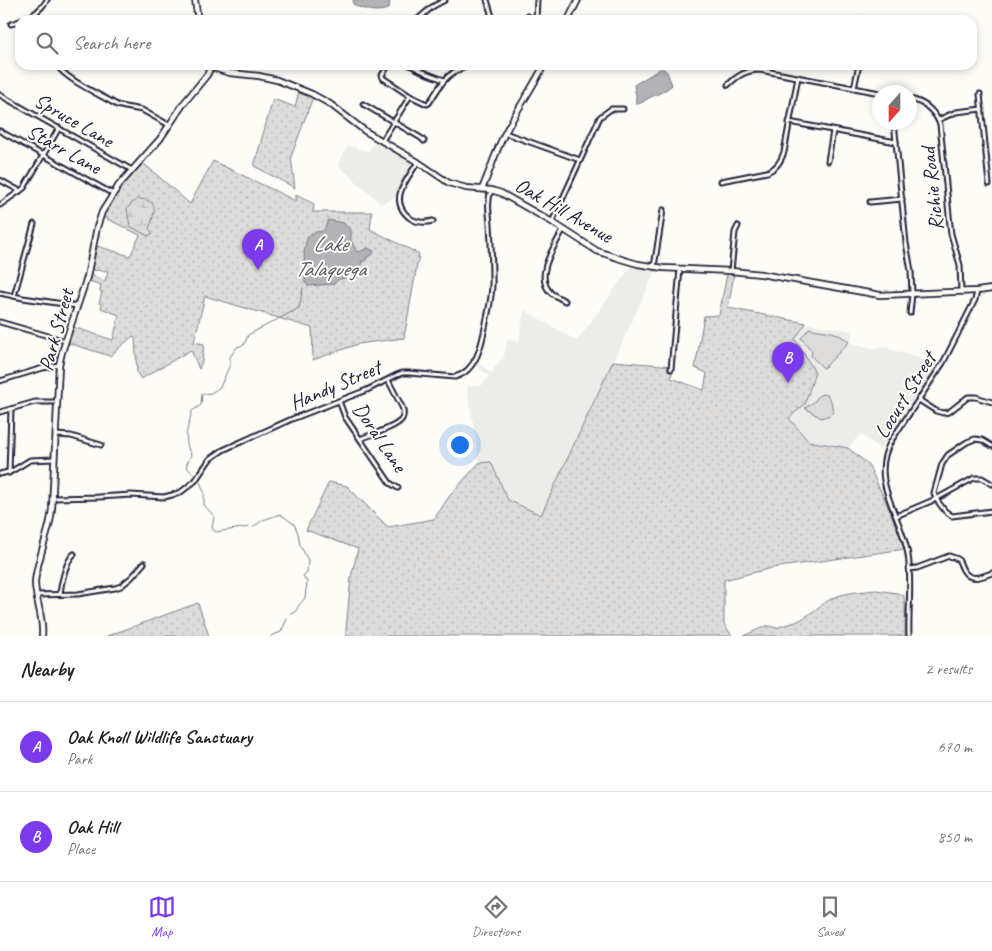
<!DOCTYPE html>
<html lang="en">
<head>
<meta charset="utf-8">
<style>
  :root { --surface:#fff; --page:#f2f2f2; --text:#202124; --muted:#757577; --line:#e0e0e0; --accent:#7c3aed }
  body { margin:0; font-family:Caveat,sans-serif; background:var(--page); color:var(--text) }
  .compass { position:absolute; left:872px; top:85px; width:45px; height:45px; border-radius:50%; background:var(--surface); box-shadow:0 2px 8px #0003; rotate:201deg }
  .you { position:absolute; left:459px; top:444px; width:18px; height:18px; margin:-12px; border:4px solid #fff; border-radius:50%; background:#1a73e8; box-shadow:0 0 0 8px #1a73e833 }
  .badge { display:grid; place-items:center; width:32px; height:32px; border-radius:50%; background:var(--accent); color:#fff; font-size:16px; font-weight:700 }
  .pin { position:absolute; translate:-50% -41px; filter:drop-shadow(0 1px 2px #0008) }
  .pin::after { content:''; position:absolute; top:26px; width:18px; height:15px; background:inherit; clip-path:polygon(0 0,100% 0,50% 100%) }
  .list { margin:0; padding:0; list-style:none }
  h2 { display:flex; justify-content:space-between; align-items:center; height:65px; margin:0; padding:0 20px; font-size:21px }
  h2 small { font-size:16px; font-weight:400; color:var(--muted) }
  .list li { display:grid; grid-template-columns:32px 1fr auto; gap:15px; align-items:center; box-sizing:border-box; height:90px; padding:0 20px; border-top:1px solid var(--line) }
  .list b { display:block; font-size:19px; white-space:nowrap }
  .list p { margin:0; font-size:16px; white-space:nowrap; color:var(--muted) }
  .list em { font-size:16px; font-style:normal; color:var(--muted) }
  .icon { flex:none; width:28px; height:28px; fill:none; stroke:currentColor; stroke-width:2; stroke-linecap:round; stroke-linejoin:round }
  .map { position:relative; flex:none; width:992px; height:636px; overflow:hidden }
  .search { position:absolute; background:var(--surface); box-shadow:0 2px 8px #0003; left:15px; right:15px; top:15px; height:55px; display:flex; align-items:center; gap:12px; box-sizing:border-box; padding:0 18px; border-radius:15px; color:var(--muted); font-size:19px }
  .sheet { height:245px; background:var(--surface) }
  nav { display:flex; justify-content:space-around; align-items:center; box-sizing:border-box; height:70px; border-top:1px solid var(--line); background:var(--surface); font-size:14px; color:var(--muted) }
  nav a { display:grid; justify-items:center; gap:2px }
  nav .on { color:var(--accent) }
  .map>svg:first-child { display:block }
  .built { fill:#ecece9 }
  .green { fill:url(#green-dots); stroke:#807f8b }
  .wetland { fill:url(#wetland-marsh); stroke:#807f8b }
  .pitch { fill:#dddcdb; stroke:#807f8b }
  .water { fill:#b2b2b7; stroke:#787885 }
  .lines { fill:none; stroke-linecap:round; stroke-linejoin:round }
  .stream { stroke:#787885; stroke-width:1 }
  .street-casing { stroke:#22223b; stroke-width:7 }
  .secondary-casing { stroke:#22223b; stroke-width:8 }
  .street { stroke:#fdfcf7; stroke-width:3 }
  .secondary { stroke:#fdfcf7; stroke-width:4.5 }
  .labels { text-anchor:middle; stroke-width:4; stroke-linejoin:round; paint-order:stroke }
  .street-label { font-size:21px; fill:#22223b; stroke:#fdfcf7 }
  .water-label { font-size:22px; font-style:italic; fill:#545466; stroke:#fdfcf7 }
</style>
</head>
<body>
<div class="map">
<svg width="992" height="636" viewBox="0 0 992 636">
  <defs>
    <pattern id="green-dots" width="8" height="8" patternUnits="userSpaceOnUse" patternTransform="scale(1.25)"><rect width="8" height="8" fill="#dddcdb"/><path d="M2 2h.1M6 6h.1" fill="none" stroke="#bdbcbd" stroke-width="1.8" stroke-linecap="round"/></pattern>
    <pattern id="wetland-marsh" width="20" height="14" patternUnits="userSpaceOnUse" patternTransform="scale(1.25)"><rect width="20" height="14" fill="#dddcdb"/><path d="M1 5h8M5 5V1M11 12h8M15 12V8" fill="none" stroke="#bdbcbd"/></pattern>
  </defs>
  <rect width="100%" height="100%" fill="#fdfcf7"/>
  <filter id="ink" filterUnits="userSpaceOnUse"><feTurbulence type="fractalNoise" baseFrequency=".02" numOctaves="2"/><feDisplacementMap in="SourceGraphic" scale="10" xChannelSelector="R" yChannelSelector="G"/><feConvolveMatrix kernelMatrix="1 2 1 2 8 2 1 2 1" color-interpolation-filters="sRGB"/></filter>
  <g filter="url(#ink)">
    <g class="built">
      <path d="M375,141l37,20 1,3 -1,3 -12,19 -2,9 -4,3 -13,6 -43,-39 10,-20 5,3v-1l5,2 10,2 3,-3z"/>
      <path d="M632,265l24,5 -115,246 -33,-16 -17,-38 -12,1 -12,-77h14l8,-10 -15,-12 2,-3 15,12 10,-14 2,1 5,-21 11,4 5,-33 53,31z"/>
      <path d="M806,323l47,8 -2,12 25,6 14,-3 -1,3 51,15 -41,61 -19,24 -19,-15 -13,14 -40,-7 -19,-23 16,-14 -10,-66z"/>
    </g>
    <g class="green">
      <path d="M299,91l14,6 -22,60 4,31 -41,-22 19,-67 22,8z"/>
      <path d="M213,161l83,40v-6l18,9 -1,8h59l-2,17 49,25 -15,84 -46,6 -45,16 -1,-32 -107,-32 -11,46 10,2 -2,17 -3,8 -8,-19 -50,29 -4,-6 -2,-35 -2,-2 -23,20 -42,-13 5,-16 40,13 6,-25 -18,-7 1,-3 -3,-2 3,-11 -2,-1 1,-6 -12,-4 2,-6 14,6 3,-10 -16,-1 5,-24 33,10 10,-21 -37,-18c10,-21 24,-38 39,-55l48,42z"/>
      <path d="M727,274h7l-6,34 78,15 -11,16 20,33 -10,32 -16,14 19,23 40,7 20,16 23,49 14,36 -133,19 -48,12v44l8,12h-386v-6l5,-53 7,-28 -52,-19 23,-48 18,4 41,41 46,-8 17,-25 28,-31 12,-1 17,38 33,15 72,-154 60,5 -2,12 33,12 3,-17 -12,-5 9,-52 15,-1z"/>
      <path d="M876,590l21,3 7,3c2,13 1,27 1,40h-162l23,-10h4l6,2c9,-4 18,-4 26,-9 10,-6 17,-13 27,-19 14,-8 31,-8 47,-10z"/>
      <path d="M198,603l11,33h-102z"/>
    </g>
    <path class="wetland" d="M138,199c23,0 16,15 11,30l4,4 -5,3 -18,-10 -3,-17 4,-5z"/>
    <g class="pitch">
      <path d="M809,328c6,2 11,2 17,3 9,1 16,5 23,11l-25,26 -2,-1 -11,-11 1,-5 -11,-13z"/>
      <path d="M822,394l5,1 4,6 2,11 -3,3 -9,3 -16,-10 10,-7 3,-5z"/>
    </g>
    <g class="water">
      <path d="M353,0h37l-1,8c-9,6 -28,2 -36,-4z"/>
      <path d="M660,69h4l3,3 5,13 -1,1c-6,5 -13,8 -20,11 -5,2 -9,7 -15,7 -1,-3 0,-5 0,-8 0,-3 -2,-7 -2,-11z"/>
      <path d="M328,220l15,3 8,7v12l3,4 2,5 3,1 9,-4 6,3v2l-3,3h-3l-3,5h-3c-1,3 -1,6 -3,9 -3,5 -15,9 -20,9l-5,5 -26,2 -3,-4c0,-10 -4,-43 6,-48 12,-6 11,3 17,-14z"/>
    </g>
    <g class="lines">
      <g class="stream">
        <path d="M195,476l-9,-10 5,-11c-9,-19 -3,-26 1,-44l9,-6 1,-11 9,-1 9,-6 10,-22v-8l7,-10 7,-2 4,-10 51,-27 4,-20"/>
        <path d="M200,482l4,10v13l10,11 -2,13 4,3 33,-5"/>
        <path d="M253,527l10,-7 17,-6 14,10 4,9 2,12 8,15 -1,12 -4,4 4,6 -2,16 -6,7 -3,6 -7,4"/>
        <path d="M271,636l10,-4 6,-13"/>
      </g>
      <defs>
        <g id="street">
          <path d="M487,0l6,20"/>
          <path d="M22,20c11,-4 19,-10 25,-20"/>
          <path d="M417,20l15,-13 13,-7"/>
          <path d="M524,20l3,-4 9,4"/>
          <path d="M536,20l1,-20"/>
          <path d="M859,20l3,-1 2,1"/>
          <path d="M11,24l9,-3"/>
          <path d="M57,65c9,15 44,30 60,40l8,2 17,3 27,15"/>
          <path d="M389,65l-7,10 1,3 27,18 17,8 2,-1c14,-21 16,-31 43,-38"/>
          <path d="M410,65l18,9 16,6"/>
          <path d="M728,85c9,-9 18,-15 32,-15l120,23"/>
          <path d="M854,88l5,-23"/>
          <path d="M980,94l9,90"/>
          <path d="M0,95l132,75"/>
          <path d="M910,99c14,3 24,11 30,25l10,101 1,9 9,31 1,26"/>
          <path d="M363,104l58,34 3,3"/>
          <path d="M938,120l18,-8 26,-3"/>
          <path d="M789,122l107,20"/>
          <path d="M894,122l12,121 5,28 1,23 -2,19"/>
          <path d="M0,131l113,63"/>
          <path d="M505,133l75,27"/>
          <path d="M382,141l28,-45"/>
          <path d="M828,161l5,-30"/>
          <path d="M418,162c-11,18 -31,38 -8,56 7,5 15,5 23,3"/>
          <path d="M0,180l20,11"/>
          <path d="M721,181l46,-9c10,-4 14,-11 17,-20l14,-75"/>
          <path d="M870,202l32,-3"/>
          <path d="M0,205l24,-17 35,-60"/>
          <path d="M552,222l48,-105 11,-8h12"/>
          <path d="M563,230c-8,16 -30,46 -12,63 4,3 9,5 14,8"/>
          <path d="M654,267l9,-57"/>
          <path d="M731,271l4,-39 3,-6"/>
          <path d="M0,293l23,5 54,8"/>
          <path d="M14,296l20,-72"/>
          <path d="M0,322l66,19"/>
          <path d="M671,369l9,-100"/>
          <path d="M0,381l43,-13 16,-3"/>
          <path d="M919,400l17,11 7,2 6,-1 19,-15h8l16,5"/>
          <path d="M339,401l6,16 45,66 8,5"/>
          <path d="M0,412l35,-10h22"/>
          <path d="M56,435l15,1 30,9"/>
          <path d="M360,439c9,-4 36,-11 42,-20 2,-4 2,-7 0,-12l-14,-27"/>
          <path d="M992,446l-10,-6 -7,-1 -8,3 -19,13 -6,9 -8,29 2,6 9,12 7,5 40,-5"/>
          <path d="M9,473l2,-64"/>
          <path d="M0,474l12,-3 18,-11 24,-1"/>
          <path d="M53,498l46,-1 32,-2 33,2 8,-2 9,-3 14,-11 15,-22 13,-9 69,-31 75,-29 30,-15 5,-2h7l46,4c22,-6 27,-34 31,-54 3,-15 7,-30 6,-45 0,-18 -1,-36 -2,-54 -1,-12 -3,-22 1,-34"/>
          <path d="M896,516l40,-17 38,-21h8l10,6"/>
          <path d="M910,569l7,-1 32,-12 9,3c2,4 3,7 5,11 7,12 18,7 29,3"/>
          <path d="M60,594c1,-11 6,-33 14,-40"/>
          <path d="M37,595l41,-1 37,-6 6,-2 11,-9 12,-14"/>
          <path d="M909,636c-1,-27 3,-54 -1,-81 -6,-40 -40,-74 -17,-114l52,-78 32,-63 2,-9"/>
        </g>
        <g id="secondary">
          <path d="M195,0l3,20"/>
          <path d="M568,20l10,-20"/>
          <path d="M210,67l20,6 29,3 18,4 35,14 18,10 35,27 53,31 31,21 17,5 25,2 10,3 51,29 45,29 27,9 14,4 25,4 68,3 30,3 119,21 97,-4 15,-2"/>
          <path d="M482,189c8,-18 13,-36 22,-54 12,-24 28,-46 40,-70"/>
          <path d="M42,636c2,-19 -7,-36 -7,-54 1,-12 5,-24 8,-35 4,-13 8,-25 9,-38l7,-144 3,-13 25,-75 10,-50 5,-15 17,-27 41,-46 24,-36 23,-28 2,-4v-5"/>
        </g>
      </defs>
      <use href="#street" class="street-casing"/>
      <use href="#secondary" class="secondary-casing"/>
      <use href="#street" class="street"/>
      <use href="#secondary" class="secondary"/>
    </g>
  </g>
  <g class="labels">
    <g class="street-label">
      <text transform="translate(74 120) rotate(30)" y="7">Spruce Lane</text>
      <text transform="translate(64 149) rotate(29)" y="7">Starr Lane</text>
      <text transform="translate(932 189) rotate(-96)" y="7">Richie Road</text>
      <text transform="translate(564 210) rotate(30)" y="7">Oak Hill Avenue</text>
      <text transform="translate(56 330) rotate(-75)" y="7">Park Street</text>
      <text transform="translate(335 385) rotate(-23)" y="7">Handy Street</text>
      <text transform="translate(905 395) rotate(-58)" y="7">Locust Street</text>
      <text transform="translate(380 437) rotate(56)" y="7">Doral Lane</text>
    </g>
    <g class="water-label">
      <text x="330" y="251">Lake<tspan x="330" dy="25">Talaquega</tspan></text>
    </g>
  </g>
</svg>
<svg class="compass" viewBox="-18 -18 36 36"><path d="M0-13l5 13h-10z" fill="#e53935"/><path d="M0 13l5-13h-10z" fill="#757577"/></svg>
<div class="you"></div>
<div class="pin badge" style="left:258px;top:270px">A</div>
<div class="pin badge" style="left:788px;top:383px">B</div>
<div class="search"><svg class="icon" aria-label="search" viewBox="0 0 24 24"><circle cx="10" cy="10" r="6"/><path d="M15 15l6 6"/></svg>Search here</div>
</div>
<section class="sheet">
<h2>Nearby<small>2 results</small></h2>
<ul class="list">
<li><span class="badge">A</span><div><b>Oak Knoll Wildlife Sanctuary</b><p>Park</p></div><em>670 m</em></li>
<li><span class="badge">B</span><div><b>Oak Hill</b><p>Place</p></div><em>850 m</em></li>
</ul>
</section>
<nav>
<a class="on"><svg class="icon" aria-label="map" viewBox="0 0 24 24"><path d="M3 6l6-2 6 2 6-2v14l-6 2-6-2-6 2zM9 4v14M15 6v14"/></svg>Map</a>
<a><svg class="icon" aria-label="directions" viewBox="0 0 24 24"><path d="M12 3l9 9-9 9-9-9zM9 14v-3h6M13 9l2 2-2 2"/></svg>Directions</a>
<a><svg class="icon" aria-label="saved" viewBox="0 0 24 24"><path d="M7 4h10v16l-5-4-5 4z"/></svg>Saved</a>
</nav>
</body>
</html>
